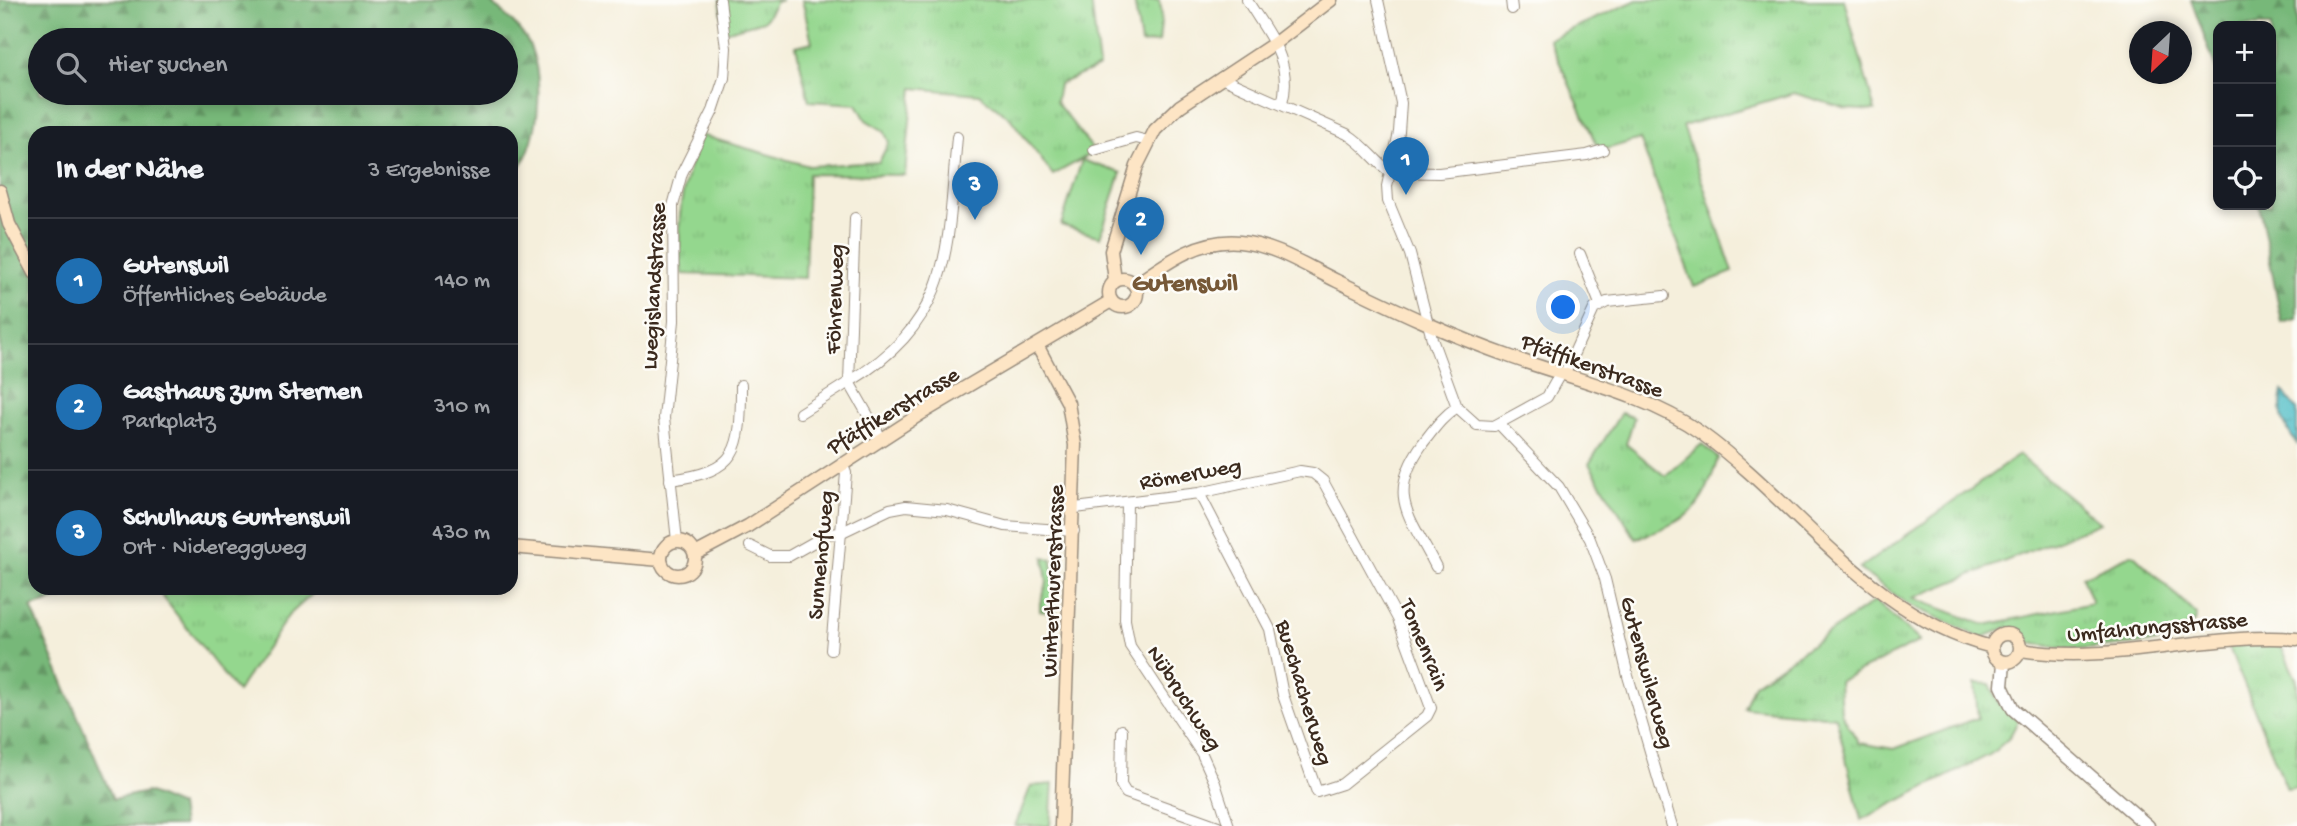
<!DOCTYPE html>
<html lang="de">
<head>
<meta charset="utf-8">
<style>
  :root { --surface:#171b24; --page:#20242c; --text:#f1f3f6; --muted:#9ea1a6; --line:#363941; --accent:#1f6fb2 }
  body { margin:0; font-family:"Gochi Hand",sans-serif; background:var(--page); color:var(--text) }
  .controls { position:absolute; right:21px; top:21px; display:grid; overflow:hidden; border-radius:14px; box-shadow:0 4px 10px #0003 }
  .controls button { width:63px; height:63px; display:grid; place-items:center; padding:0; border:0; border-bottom:2px solid var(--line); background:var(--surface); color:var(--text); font:35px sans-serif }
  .compass { position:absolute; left:2129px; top:21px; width:63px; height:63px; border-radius:50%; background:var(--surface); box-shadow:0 4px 10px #0003; rotate:205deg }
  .you { position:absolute; left:1564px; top:308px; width:24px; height:24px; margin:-18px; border:5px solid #fff; border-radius:50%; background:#1a73e8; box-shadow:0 0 0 10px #1a73e833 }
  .badge { display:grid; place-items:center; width:46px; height:46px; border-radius:50%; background:var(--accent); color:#fff; font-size:23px; font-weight:700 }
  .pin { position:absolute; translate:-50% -58px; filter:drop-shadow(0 2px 4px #0008) }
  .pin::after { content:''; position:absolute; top:37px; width:24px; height:21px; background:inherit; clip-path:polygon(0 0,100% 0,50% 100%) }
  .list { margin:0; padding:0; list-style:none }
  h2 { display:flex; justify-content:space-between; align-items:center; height:91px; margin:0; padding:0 28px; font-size:30px }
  h2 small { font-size:23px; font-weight:400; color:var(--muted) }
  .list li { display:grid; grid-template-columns:46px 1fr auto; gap:21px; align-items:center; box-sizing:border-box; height:126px; padding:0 28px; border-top:2px solid var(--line) }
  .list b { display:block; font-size:26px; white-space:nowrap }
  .list p { margin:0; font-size:23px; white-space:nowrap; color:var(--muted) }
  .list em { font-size:23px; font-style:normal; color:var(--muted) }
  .icon { flex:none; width:38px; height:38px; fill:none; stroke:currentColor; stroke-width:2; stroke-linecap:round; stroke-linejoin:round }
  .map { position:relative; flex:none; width:2297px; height:826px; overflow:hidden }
  .search { position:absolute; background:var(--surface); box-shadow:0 4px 10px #0003; left:28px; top:28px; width:490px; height:77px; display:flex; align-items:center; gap:18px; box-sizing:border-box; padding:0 24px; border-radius:38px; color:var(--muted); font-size:26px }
  .panel { position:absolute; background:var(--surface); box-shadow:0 4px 10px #0003; left:28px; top:126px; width:490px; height:469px; border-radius:21px }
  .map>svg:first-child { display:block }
  .grass { fill:url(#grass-tufts); stroke:#688056; stroke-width:2 }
  .forest { fill:url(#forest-firs); stroke:#59714c; stroke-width:2; fill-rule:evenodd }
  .garden { fill:#94d78e; stroke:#688056; stroke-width:2 }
  .water { fill:url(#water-ripples); stroke:#467472; stroke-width:2 }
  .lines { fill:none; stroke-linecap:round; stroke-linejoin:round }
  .minor-casing { stroke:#988c7d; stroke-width:12 }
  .tertiary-casing { stroke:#988c7d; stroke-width:15 }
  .secondary-casing { stroke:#988c7d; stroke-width:15 }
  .minor { stroke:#fff; stroke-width:10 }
  .tertiary { stroke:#fff; stroke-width:12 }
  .secondary { stroke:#fde5c5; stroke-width:12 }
  .labels { text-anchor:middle; stroke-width:5; stroke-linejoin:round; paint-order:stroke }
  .street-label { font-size:23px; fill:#3b2a1e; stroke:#fdfcf7 }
  .quarter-label { font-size:26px; font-weight:bold; fill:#765837; stroke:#fdfcf7 }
</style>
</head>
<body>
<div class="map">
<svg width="2297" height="826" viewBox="0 0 2297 826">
  <defs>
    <pattern id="grass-tufts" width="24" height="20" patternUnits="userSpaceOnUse" patternTransform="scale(1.75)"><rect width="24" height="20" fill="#94d78e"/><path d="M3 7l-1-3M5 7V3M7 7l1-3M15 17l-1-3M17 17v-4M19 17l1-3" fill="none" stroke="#80b97a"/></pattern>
    <pattern id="forest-firs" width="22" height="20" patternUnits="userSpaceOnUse" patternTransform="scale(1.75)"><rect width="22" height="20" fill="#77b879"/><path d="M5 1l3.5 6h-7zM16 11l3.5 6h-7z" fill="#639663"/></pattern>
    <pattern id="water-ripples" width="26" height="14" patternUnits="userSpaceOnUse" patternTransform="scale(1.75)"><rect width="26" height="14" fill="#50bec7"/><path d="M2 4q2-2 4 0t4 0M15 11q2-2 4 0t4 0" fill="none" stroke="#449ba1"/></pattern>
  </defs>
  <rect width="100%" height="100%" fill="#fdfcf7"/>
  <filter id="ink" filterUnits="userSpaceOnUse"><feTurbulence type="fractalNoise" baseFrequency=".0143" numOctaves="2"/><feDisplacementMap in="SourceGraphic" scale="14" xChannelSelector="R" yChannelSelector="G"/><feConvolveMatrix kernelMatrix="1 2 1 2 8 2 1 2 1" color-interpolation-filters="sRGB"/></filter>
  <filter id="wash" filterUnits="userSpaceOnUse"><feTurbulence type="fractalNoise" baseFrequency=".00686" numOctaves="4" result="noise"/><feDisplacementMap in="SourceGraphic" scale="28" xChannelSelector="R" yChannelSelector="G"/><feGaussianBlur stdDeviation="1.57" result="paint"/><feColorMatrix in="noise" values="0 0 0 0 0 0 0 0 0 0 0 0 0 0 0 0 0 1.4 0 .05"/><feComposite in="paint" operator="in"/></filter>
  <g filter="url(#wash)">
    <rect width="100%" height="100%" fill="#f5efdc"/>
    <g class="grass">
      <path d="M720,0h62l-6,2 -12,19 -40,11z"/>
      <path d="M802,0h289l8,67 -40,17 -3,18 39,50 -42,23 -43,-57 -31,-24 -66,-6 -8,87 -97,-1 -3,104 -123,-4c-7,-59 -1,-84 18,-139l109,31 70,-4 10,-20 -5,-11 -18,-11 -9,-16 -48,-3 -13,-55 16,-4z"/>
      <path d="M1134,0h25l3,12 -3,30 -18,2z"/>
      <path d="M1637,0h207l31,111 -28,-2 -53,-16 -111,33 50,146 -39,15 -54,-148 -37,11 -6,-4 -48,-107z"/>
      <path d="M1621,413l13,5 -8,26 39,32 37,-32 16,14c-18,58 -28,59 -82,81l-47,-75z"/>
      <path d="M2019,455l81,68 -187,75 72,27 107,-22 -10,-26 51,-23 64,61 -2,7 -10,6 1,11 -111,11 -46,-7 -8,-9 -13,-7 -27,11 -75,-35 -47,-34z"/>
      <path d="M1044,558l8,1 4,54 -16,-2v-8l7,-20z"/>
      <path d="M156,588h163l-31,28 -51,76z"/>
      <path d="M1875,601l45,40 -81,40 2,32 18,30 35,6 84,-31 -3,-35 15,1 9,20 19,17 -9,17 -18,16 -130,66 -25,-103 -92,-9 10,-24z"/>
      <path d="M2280,644l17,37v106l-10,2 -59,-144z"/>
      <path d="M1053,784l-3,42h-35l16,-40z"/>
    </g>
    <g class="forest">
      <path d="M0,0h488c15,13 31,26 41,44 17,35 11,107 -18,134v-45h-476v455h65l-69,19 82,192 34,-7 33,14 3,20h-183zM40,40h466v53h-466z"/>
      <path d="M2191,0h106v319l-15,4 -23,-118h12v-179h-53v48z"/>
    </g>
    <path class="garden" d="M1082,160l39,13 -21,64 -39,-12z"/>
    <path class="water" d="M2283,391l14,19v34c-14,-19 -19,-30 -14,-53z"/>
  </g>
  <g filter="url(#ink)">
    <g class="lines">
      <defs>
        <g id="minor">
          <path d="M1247,0c20,33 47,61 35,104"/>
          <path d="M1378,0l23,103 -2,29 -12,54 1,15 22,53 22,85 25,68 20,18 17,1 53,-29 13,-23"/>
          <path d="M1511,0l1,9"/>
          <path d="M1221,78l126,56c18,11 27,26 43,38"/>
          <path d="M1094,150l42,-12 12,3"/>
          <path d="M1390,172l49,1 148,-18 16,-5"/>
          <path d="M1580,254l20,50"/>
          <path d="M1564,375l30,-66 13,-7 57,-6"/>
          <path d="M800,413l49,-31 6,-164"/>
          <path d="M1499,424l60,63 31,52 15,40 23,97 44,150"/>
          <path d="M881,438l-32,-56c106,-64 98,-136 108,-245"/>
          <path d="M670,480c69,-9 71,-29 71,-95"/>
          <path d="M1127,503l-2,117 5,26 72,108 13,29 14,43"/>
          <path d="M1075,508l124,-15 101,-22 13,2 10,8 75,138 33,89 -4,8 -85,68 -25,8 -34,-97 -13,-66 -71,-136"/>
          <path d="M677,541l-13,-123 10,-97 -1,-115 9,-33 31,-62 11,-33 2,-30 -6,-48"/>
          <path d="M750,546l20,10h19l39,-22 12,-1 50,-24 16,-3 41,4 58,16 69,5"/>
          <path d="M1436,567c-26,-52 -51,-70 -13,-124 11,-14 19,-26 34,-36"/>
          <path d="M831,650l15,-177 -4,-10"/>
          <path d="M1122,730l-1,55 5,8 92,33"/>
        </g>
        <path id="tertiary" d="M2004,663l-2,23 11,23 135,117"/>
        <g id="secondary">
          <path d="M0,191l9,33 26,49"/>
          <circle cx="1123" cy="293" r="14"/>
          <path d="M1115,280l-4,-29 26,-85 18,-36 25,-24 95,-63 56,-43"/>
          <path d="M1135,285c31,-22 64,-47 105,-43 35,3 66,24 97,39 57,28 114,55 174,76 62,22 137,38 190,76 98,71 168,183 291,214"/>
          <path d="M1038,347l30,56 7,42 -14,381"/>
          <circle cx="678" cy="558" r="17"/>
          <path d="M511,547l150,13"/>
          <path d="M695,554l53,-28 174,-113 189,-112"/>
          <circle cx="2006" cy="648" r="14"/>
          <path d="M2021,650c92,15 183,-18 276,-11"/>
        </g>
      </defs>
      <use href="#minor" class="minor-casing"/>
      <use href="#tertiary" class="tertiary-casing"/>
      <use href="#secondary" class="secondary-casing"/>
      <use href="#minor" class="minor"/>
      <use href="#tertiary" class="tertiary"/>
      <use href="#secondary" class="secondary"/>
    </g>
  </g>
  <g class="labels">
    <g class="street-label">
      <text transform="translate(652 286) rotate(-87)" y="8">Luegislandstrasse</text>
      <text transform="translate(833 299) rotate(-88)" y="8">Föhrenweg</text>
      <text transform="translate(1593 364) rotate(20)" y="8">Pfäffikerstrasse</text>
      <text transform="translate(892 409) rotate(-31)" y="8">Pfäffikerstrasse</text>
      <text transform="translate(1190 472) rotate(-10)" y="8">Römerweg</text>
      <text transform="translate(819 555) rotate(-85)" y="8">Sunnehofweg</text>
      <text transform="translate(1051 581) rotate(-88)" y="8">Winterthurerstrasse</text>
      <text transform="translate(2157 625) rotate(-5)" y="8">Umfahrungsstrasse</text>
      <text transform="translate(1426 644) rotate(68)" y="8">Tomenrain</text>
      <text transform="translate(1649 672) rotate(75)" y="8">Gutenswilerweg</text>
      <text transform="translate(1306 692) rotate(73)" y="8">Buechacherweg</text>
      <text transform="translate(1186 697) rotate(57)" y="8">Nübruchweg</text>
    </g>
    <g class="quarter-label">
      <text x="1185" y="290">Gutenswil</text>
    </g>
  </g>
</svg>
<div class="controls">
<button>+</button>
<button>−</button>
<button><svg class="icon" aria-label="locate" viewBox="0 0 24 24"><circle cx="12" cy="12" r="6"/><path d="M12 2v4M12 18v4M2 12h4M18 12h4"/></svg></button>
</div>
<svg class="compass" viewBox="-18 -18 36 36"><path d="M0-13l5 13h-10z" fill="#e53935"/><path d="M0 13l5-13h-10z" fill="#9ea1a6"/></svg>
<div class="you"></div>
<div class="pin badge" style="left:1406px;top:195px">1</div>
<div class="pin badge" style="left:1141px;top:255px">2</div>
<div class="pin badge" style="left:975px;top:220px">3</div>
<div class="search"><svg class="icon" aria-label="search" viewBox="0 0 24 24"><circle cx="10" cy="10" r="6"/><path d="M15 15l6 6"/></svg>Hier suchen</div>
<section class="panel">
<h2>In der Nähe<small>3 Ergebnisse</small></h2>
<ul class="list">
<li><span class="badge">1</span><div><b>Gutenswil</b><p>Öffentliches Gebäude</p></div><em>140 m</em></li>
<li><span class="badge">2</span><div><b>Gasthaus zum Sternen</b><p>Parkplatz</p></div><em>310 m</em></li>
<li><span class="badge">3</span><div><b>Schulhaus Guntenswil</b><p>Ort · Nidereggweg</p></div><em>430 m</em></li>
</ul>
</section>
</div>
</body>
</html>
